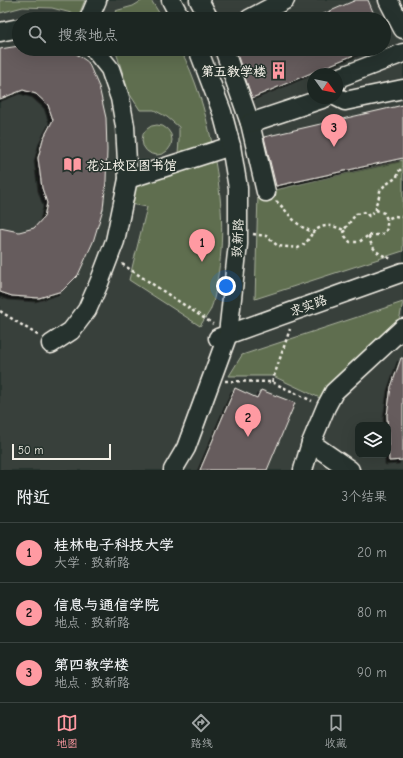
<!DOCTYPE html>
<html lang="zh">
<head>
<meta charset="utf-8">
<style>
  :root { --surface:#1c2622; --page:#29322f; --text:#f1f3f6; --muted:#a0a5a5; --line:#3a4340; --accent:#ff9aa2 }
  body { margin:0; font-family:"Comic Neue","LXGW WenKai TC",sans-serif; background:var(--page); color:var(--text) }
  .controls { position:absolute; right:12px; bottom:12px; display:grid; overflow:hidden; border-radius:8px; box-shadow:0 4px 16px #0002 }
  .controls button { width:36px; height:36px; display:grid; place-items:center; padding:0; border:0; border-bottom:1px solid var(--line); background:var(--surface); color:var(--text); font:20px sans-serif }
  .compass { position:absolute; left:307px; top:68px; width:36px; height:36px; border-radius:50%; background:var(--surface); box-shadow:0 4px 16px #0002; rotate:123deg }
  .scale { position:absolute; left:12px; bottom:10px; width:99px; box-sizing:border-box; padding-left:4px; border:2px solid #f4f1e8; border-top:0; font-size:11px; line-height:14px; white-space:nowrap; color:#f4f1e8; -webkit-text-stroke:3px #26332d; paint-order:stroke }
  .you { position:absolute; left:226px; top:286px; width:14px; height:14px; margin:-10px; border:3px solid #fff; border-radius:50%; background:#1a73e8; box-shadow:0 0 0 6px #1a73e833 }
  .badge { display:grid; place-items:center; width:26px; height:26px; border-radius:50%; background:var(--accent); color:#111; font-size:13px; font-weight:700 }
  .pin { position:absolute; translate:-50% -33px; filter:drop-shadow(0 1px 2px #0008) }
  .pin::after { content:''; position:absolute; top:21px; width:14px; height:12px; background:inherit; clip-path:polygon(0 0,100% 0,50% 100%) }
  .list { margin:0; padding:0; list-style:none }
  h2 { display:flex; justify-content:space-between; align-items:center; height:52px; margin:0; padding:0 16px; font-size:17px }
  h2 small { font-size:13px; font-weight:400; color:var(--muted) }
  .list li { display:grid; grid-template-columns:26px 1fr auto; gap:12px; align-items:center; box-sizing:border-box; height:60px; padding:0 16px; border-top:1px solid var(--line) }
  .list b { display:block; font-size:15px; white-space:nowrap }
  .list p { margin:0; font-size:13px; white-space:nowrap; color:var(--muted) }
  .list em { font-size:13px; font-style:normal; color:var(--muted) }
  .icon { flex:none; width:22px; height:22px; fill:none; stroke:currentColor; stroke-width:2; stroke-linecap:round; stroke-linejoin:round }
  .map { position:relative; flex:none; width:403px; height:470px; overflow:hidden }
  .search { position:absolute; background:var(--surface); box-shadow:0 4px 16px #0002; left:12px; right:12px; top:12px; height:44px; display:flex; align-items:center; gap:10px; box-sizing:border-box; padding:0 14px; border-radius:22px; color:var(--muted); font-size:15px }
  .sheet { height:232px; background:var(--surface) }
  nav { display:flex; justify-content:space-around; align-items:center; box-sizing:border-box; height:56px; border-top:1px solid var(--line); background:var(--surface); font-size:11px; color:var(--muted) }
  nav a { display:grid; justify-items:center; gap:2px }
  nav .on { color:var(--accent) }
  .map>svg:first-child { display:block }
  .built { fill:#393f3b; fill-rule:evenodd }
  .green { fill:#5e6e50; stroke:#a9b09c }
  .building { fill:#665b5d; stroke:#f4f1e8; filter:url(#shadow) }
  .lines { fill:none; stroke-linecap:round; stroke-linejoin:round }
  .minor-casing { stroke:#f4f1e8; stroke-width:21 }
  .path { stroke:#f4f1e8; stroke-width:2.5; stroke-dasharray:3 3; stroke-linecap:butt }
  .minor { stroke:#26332d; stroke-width:18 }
  .labels { text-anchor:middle; stroke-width:3; stroke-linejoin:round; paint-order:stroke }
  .poi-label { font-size:13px; font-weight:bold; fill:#f4f1e8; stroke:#26332d; text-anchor:end }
  .street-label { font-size:13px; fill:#f4f1e8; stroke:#26332d }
</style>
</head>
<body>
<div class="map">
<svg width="403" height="470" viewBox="0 0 403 470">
  <defs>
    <filter id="shadow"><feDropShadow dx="-3.5" dy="3.5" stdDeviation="0" flood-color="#0009"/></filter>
  </defs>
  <rect width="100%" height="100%" fill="#26332d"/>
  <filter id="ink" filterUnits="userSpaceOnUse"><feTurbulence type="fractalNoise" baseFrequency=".025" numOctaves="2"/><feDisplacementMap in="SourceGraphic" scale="8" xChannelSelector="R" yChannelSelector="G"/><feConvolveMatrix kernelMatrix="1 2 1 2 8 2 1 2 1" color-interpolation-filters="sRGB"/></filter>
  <g filter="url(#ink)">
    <path class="built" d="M0,0h403v470h-403zM19,19h365v30h-365zM313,74h24v24h-24zM358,425h30v30h-30z"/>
    <g class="green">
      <path d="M0,0h85l-6,15 -27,-7 -29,-1 -23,6z"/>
      <path d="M143,0h8l12,19h-44l-4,-8 18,-5z"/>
      <path d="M115,49h65c16,29 25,62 32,94l-34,11 1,-14v-13l-12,-10 -13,-7h-14l-11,-17z"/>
      <circle cx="157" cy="140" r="15"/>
      <path d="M214,156c8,42 11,83 3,125 -1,9 -3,21 -7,30 -3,5 -7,10 -10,15l-71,-46 18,-73 -16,-3 5,-22z"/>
      <path d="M403,160v91l-148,48 3,-105z"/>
      <path d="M403,302l-5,24 -76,73 -49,-23h-44l13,-21z"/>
    </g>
    <g class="building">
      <path d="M356,0h12l8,19h-64z"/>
      <path d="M19,46v3h50l19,13 11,25 7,31 1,32 -1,31 -3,28 -10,33 -15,33 -16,16 -23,7 -27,-2 -12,-4v-64l19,4 15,-4 10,-11 3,-14 -5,-15 -4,-30 5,-19 10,-19 -5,-15 -12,-11 -13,-4 -23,9v-50z"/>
      <path d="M241,49h127l-116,49 -16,-47z"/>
      <path d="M403,105v53l-127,28 -12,-49z"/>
      <path d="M401,358h2v102l-14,1 -2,-46 4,-28z"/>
      <path d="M235,388l22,10 4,-8 34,13 -28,67h-67z"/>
    </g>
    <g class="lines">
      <defs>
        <g id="minor">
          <path d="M171,0l10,19"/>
          <path d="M199,0l10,19"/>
          <path d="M388,0l15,29"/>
          <path d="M89,19l8,-19"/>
          <path d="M249,19l36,-19"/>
          <path d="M0,32l19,-4"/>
          <path d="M224,49l26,74 16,69"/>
          <path d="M337,82l1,-4 65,-25"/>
          <path d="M337,97l8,4 58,-12"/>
          <path d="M250,123l75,-25"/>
          <path d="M128,179l103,-33"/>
          <path d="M218,338l185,-66"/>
          <path d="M51,344l20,-13 16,-21 12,-27 16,-42 13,-62 -3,-53 -5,-28 -10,-29 -16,-20"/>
          <path d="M173,470l13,-22 42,-114 10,-90v-56l-7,-42 -9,-34 -24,-63"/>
          <path d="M303,470l8,-27"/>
          <path d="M350,470l-39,-27 15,-36 8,-15 69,-64"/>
        </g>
      </defs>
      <use href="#minor" class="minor-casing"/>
      <g class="path">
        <path d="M276,201c14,12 18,25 37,31 12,-9 18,-7 31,-2l12,-16 9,-2 4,4 7,-6 8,3 3,6 7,-3 9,1"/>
        <path d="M376,210v-6l3,-7 1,-6 4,-5 13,-9 1,-5 5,-5"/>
        <path d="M344,230l1,6 5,6h9l10,-7c2,16 10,19 23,24"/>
        <path d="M253,234l13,2 12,10 20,2 8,-5 7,-11"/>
        <path d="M369,235h9l7,-2 2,-5v-9"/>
        <path d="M122,264l91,60"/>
        <path d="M0,311l39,25"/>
        <path d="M225,381l47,1 40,19"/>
        <path d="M272,382l18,-53"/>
      </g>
      <use href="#minor" class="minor"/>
    </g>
  </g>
  <defs>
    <symbol id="building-bare" viewBox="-9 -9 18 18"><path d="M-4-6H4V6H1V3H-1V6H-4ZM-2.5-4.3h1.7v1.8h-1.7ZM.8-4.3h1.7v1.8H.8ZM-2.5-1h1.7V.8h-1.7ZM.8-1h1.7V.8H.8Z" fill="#ff9aa2" stroke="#26332d" stroke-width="2.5" paint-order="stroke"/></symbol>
    <symbol id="library-bare" viewBox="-9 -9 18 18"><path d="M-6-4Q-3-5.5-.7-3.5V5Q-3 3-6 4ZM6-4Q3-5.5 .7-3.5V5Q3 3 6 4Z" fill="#ff9aa2" stroke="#26332d" stroke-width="2.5" paint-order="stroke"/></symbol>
  </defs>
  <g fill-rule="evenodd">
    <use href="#building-bare" x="266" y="58" width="25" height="25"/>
    <use href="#library-bare" x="60" y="152" width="25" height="25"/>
  </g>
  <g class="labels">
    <g class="poi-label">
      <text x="266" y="76">第五教学楼</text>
      <text x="86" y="170" text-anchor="start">花江校区图书馆</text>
    </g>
    <g class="street-label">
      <text transform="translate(237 238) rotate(-87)" y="5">致新路</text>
      <text transform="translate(308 305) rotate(-20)" y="5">求实路</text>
    </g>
  </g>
</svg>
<div class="controls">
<button><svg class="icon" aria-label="layers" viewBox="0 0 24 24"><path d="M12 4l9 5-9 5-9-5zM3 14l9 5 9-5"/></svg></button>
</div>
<svg class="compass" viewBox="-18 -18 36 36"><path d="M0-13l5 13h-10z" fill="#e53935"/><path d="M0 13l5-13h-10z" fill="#a0a5a5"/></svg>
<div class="scale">50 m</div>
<div class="you"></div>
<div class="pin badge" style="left:202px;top:262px">1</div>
<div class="pin badge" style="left:248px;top:437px">2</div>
<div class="pin badge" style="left:334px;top:147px">3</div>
<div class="search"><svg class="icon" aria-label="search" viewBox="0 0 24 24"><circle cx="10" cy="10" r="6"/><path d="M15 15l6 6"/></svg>搜索地点</div>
</div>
<section class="sheet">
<h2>附近<small>3个结果</small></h2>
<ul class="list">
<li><span class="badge">1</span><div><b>桂林电子科技大学</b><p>大学 · 致新路</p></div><em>20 m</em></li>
<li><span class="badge">2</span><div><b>信息与通信学院</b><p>地点 · 致新路</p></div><em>80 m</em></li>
<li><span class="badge">3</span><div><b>第四教学楼</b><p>地点 · 致新路</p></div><em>90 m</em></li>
</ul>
</section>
<nav>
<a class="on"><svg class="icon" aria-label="map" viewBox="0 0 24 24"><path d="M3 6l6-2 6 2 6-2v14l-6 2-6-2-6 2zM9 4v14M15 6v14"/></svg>地图</a>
<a><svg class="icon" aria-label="directions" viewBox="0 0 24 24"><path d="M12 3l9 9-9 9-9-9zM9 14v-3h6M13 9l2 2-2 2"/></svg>路线</a>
<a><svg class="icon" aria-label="saved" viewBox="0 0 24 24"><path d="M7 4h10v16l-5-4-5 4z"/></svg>收藏</a>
</nav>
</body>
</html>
